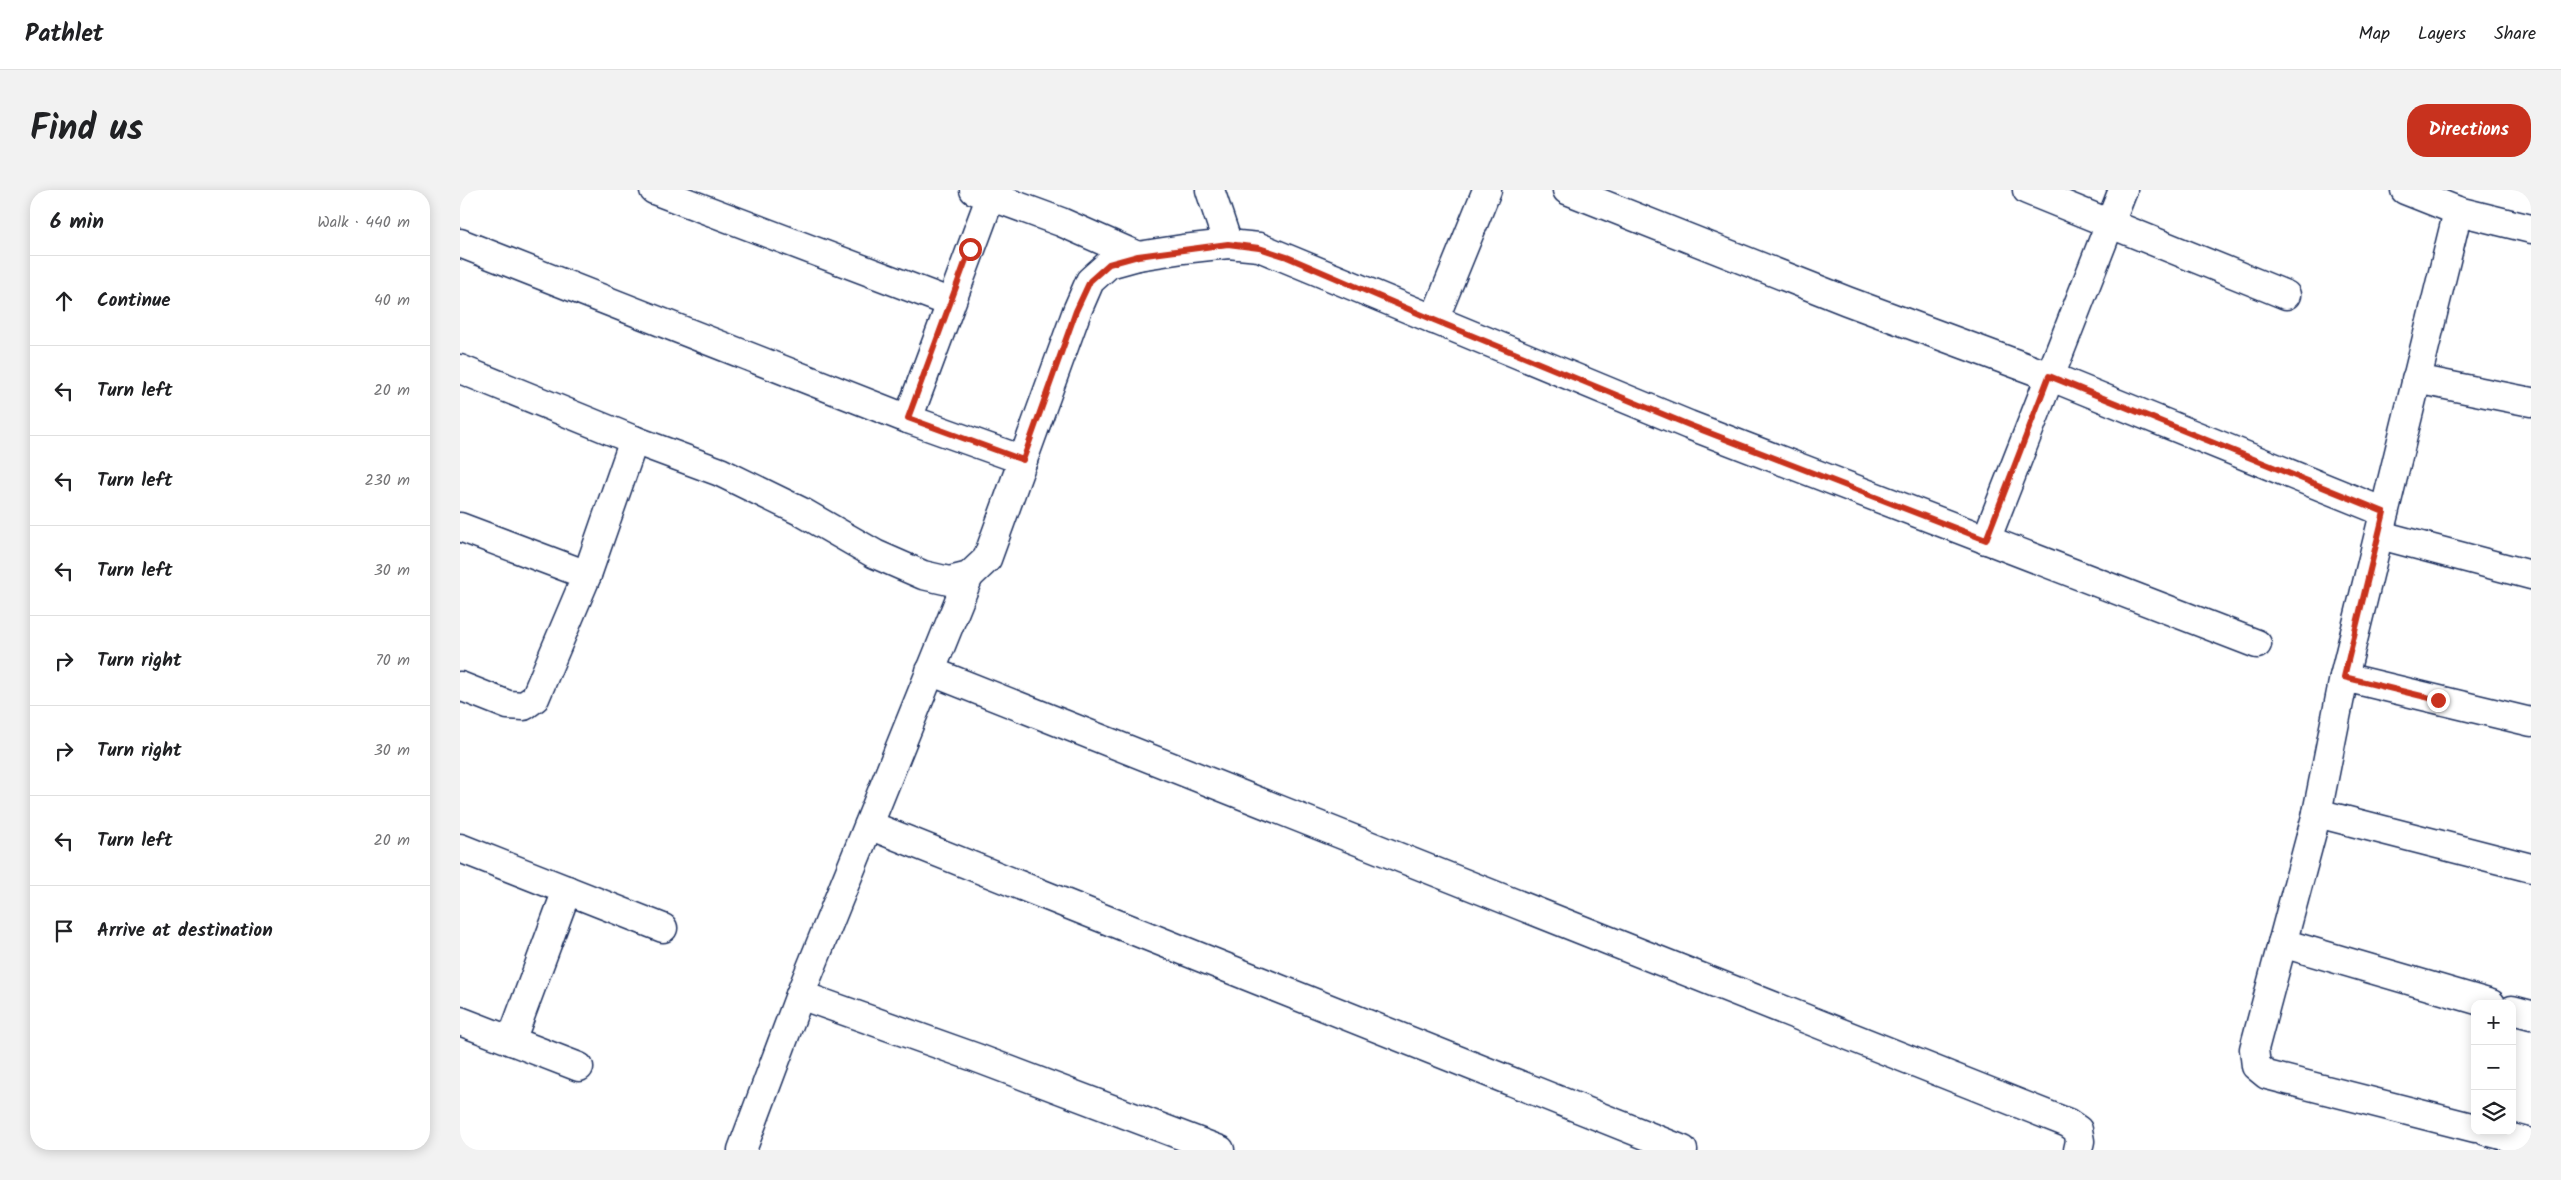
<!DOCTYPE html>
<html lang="en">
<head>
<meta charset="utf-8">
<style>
  :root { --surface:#fff; --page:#f2f2f2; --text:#202124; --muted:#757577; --line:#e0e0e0; --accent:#c8321e }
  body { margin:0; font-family:Kalam,sans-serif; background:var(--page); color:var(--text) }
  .controls { position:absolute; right:15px; bottom:15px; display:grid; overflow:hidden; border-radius:10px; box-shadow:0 2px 12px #0003 }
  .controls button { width:45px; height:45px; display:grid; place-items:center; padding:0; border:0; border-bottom:1px solid var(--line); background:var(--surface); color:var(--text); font:25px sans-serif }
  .stop { position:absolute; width:15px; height:15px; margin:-11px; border:4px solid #c8321e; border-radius:50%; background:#fff }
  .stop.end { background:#c8321e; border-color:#fff; box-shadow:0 1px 5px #0008 }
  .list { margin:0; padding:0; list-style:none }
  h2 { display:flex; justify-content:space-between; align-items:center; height:65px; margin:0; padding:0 20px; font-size:21px }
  h2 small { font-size:16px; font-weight:400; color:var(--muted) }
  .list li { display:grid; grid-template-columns:32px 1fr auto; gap:15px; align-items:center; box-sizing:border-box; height:90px; padding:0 20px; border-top:1px solid var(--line) }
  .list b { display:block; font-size:19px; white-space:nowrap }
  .list em { font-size:16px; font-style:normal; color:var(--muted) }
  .icon { flex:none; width:28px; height:28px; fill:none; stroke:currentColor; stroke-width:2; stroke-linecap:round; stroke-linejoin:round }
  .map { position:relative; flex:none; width:2071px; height:960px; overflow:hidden; border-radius:20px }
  header { display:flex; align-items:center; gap:30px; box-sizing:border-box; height:70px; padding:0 25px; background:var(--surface); border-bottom:1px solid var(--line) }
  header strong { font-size:24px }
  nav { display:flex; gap:28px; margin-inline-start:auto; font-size:18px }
  .intro { display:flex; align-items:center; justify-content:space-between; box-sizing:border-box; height:120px; padding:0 30px }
  h1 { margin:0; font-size:35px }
  .button { padding:12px 22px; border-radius:20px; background:var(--accent); color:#fff; font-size:18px; font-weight:700 }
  main { display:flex; gap:30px; padding:0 30px }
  aside { flex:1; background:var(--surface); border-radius:20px; box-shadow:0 2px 12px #0003 }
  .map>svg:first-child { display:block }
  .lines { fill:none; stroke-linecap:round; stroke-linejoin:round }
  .minor-casing { stroke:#1b2f5e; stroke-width:31 }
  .minor { stroke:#fff; stroke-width:28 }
  .route { stroke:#c8321e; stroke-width:6 }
</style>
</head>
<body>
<header>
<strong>Pathlet</strong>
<nav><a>Map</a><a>Layers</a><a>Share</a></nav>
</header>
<div class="intro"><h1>Find us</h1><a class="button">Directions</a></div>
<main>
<aside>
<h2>6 min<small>Walk · 440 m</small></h2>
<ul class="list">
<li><svg class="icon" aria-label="ahead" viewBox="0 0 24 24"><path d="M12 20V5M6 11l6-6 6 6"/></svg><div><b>Continue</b></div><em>40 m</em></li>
<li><svg class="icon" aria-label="left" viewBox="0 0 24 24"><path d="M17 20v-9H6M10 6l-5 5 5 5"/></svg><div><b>Turn left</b></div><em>20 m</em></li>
<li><svg class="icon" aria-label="left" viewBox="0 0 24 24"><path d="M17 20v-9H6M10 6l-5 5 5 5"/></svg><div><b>Turn left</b></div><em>230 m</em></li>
<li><svg class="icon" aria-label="left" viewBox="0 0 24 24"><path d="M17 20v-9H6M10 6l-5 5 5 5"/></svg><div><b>Turn left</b></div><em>30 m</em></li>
<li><svg class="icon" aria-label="right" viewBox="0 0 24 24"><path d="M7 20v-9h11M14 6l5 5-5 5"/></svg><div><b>Turn right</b></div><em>70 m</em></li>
<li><svg class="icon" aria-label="right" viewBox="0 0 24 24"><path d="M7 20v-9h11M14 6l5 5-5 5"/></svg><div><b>Turn right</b></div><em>30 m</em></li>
<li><svg class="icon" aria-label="left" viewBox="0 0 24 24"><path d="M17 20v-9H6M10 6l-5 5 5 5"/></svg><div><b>Turn left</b></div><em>20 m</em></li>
<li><svg class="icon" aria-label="arrive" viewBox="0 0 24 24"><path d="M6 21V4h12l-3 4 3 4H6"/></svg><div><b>Arrive at destination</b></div></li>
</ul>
</aside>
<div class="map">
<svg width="2071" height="960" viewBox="0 0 2071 960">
  <rect width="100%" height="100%" fill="#fff"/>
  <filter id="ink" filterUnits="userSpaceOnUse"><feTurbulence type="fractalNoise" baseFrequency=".02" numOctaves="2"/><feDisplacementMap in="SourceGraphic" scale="10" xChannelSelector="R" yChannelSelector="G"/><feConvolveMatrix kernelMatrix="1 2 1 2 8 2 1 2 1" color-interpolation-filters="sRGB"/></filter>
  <g filter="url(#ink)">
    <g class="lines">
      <defs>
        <g id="minor">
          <path d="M194,0l295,112"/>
          <path d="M514,0l87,32 77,34"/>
          <path d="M750,0l18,54"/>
          <path d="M1107,0l280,111 202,75 335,136"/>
          <path d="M1567,0l259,105"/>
          <path d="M1945,0l53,21 73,18"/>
          <path d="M1998,21l-114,466 -27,136 -63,236 2,17 11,9 208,53"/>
          <path d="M0,53l448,176 115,41"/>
          <path d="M974,130l53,-130"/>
          <path d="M0,179l174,71 86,32 82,40 73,42 48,21 26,6 20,-5 18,-17 90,-248 13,-30 19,-17 29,-8 45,-7 45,-5 31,3 430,178 568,219"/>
          <path d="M1956,189l115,23"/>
          <path d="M448,229l85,-229"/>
          <path d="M0,337l127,48"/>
          <path d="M1920,345l151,40"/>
          <path d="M1526,350l137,-350"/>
          <path d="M470,481l1138,452 10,7 2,11 -2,9"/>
          <path d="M1884,487l187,45"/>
          <path d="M0,496l48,19 16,1 11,-8 52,-123 47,-135"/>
          <path d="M1857,623l214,55"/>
          <path d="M409,635l814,325"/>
          <path d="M0,658l203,80"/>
          <path d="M1822,753l209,61"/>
          <path d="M340,805l177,63 243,92"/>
          <path d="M2052,820l19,5"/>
          <path d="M0,831l119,46"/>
          <path d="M51,851l56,-151"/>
          <path d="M2026,941l45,12"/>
          <path d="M282,960l58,-155 169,-419"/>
        </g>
      </defs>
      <use href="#minor" class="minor-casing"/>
      <use href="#minor" class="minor"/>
    </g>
  </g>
  <g class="lines" filter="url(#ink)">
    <path class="route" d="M510,59l-62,169 115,42 53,-149 14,-30 19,-17 29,-8 90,-12 31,4 28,9 147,63 255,105 297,115 63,-164 335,136 -40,165 94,23"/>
  </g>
</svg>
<div class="controls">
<button>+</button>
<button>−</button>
<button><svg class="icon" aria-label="layers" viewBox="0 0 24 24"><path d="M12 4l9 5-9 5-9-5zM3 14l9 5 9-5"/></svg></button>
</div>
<div class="stop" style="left:510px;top:59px"></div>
<div class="stop end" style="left:1978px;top:510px"></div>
</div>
</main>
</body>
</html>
